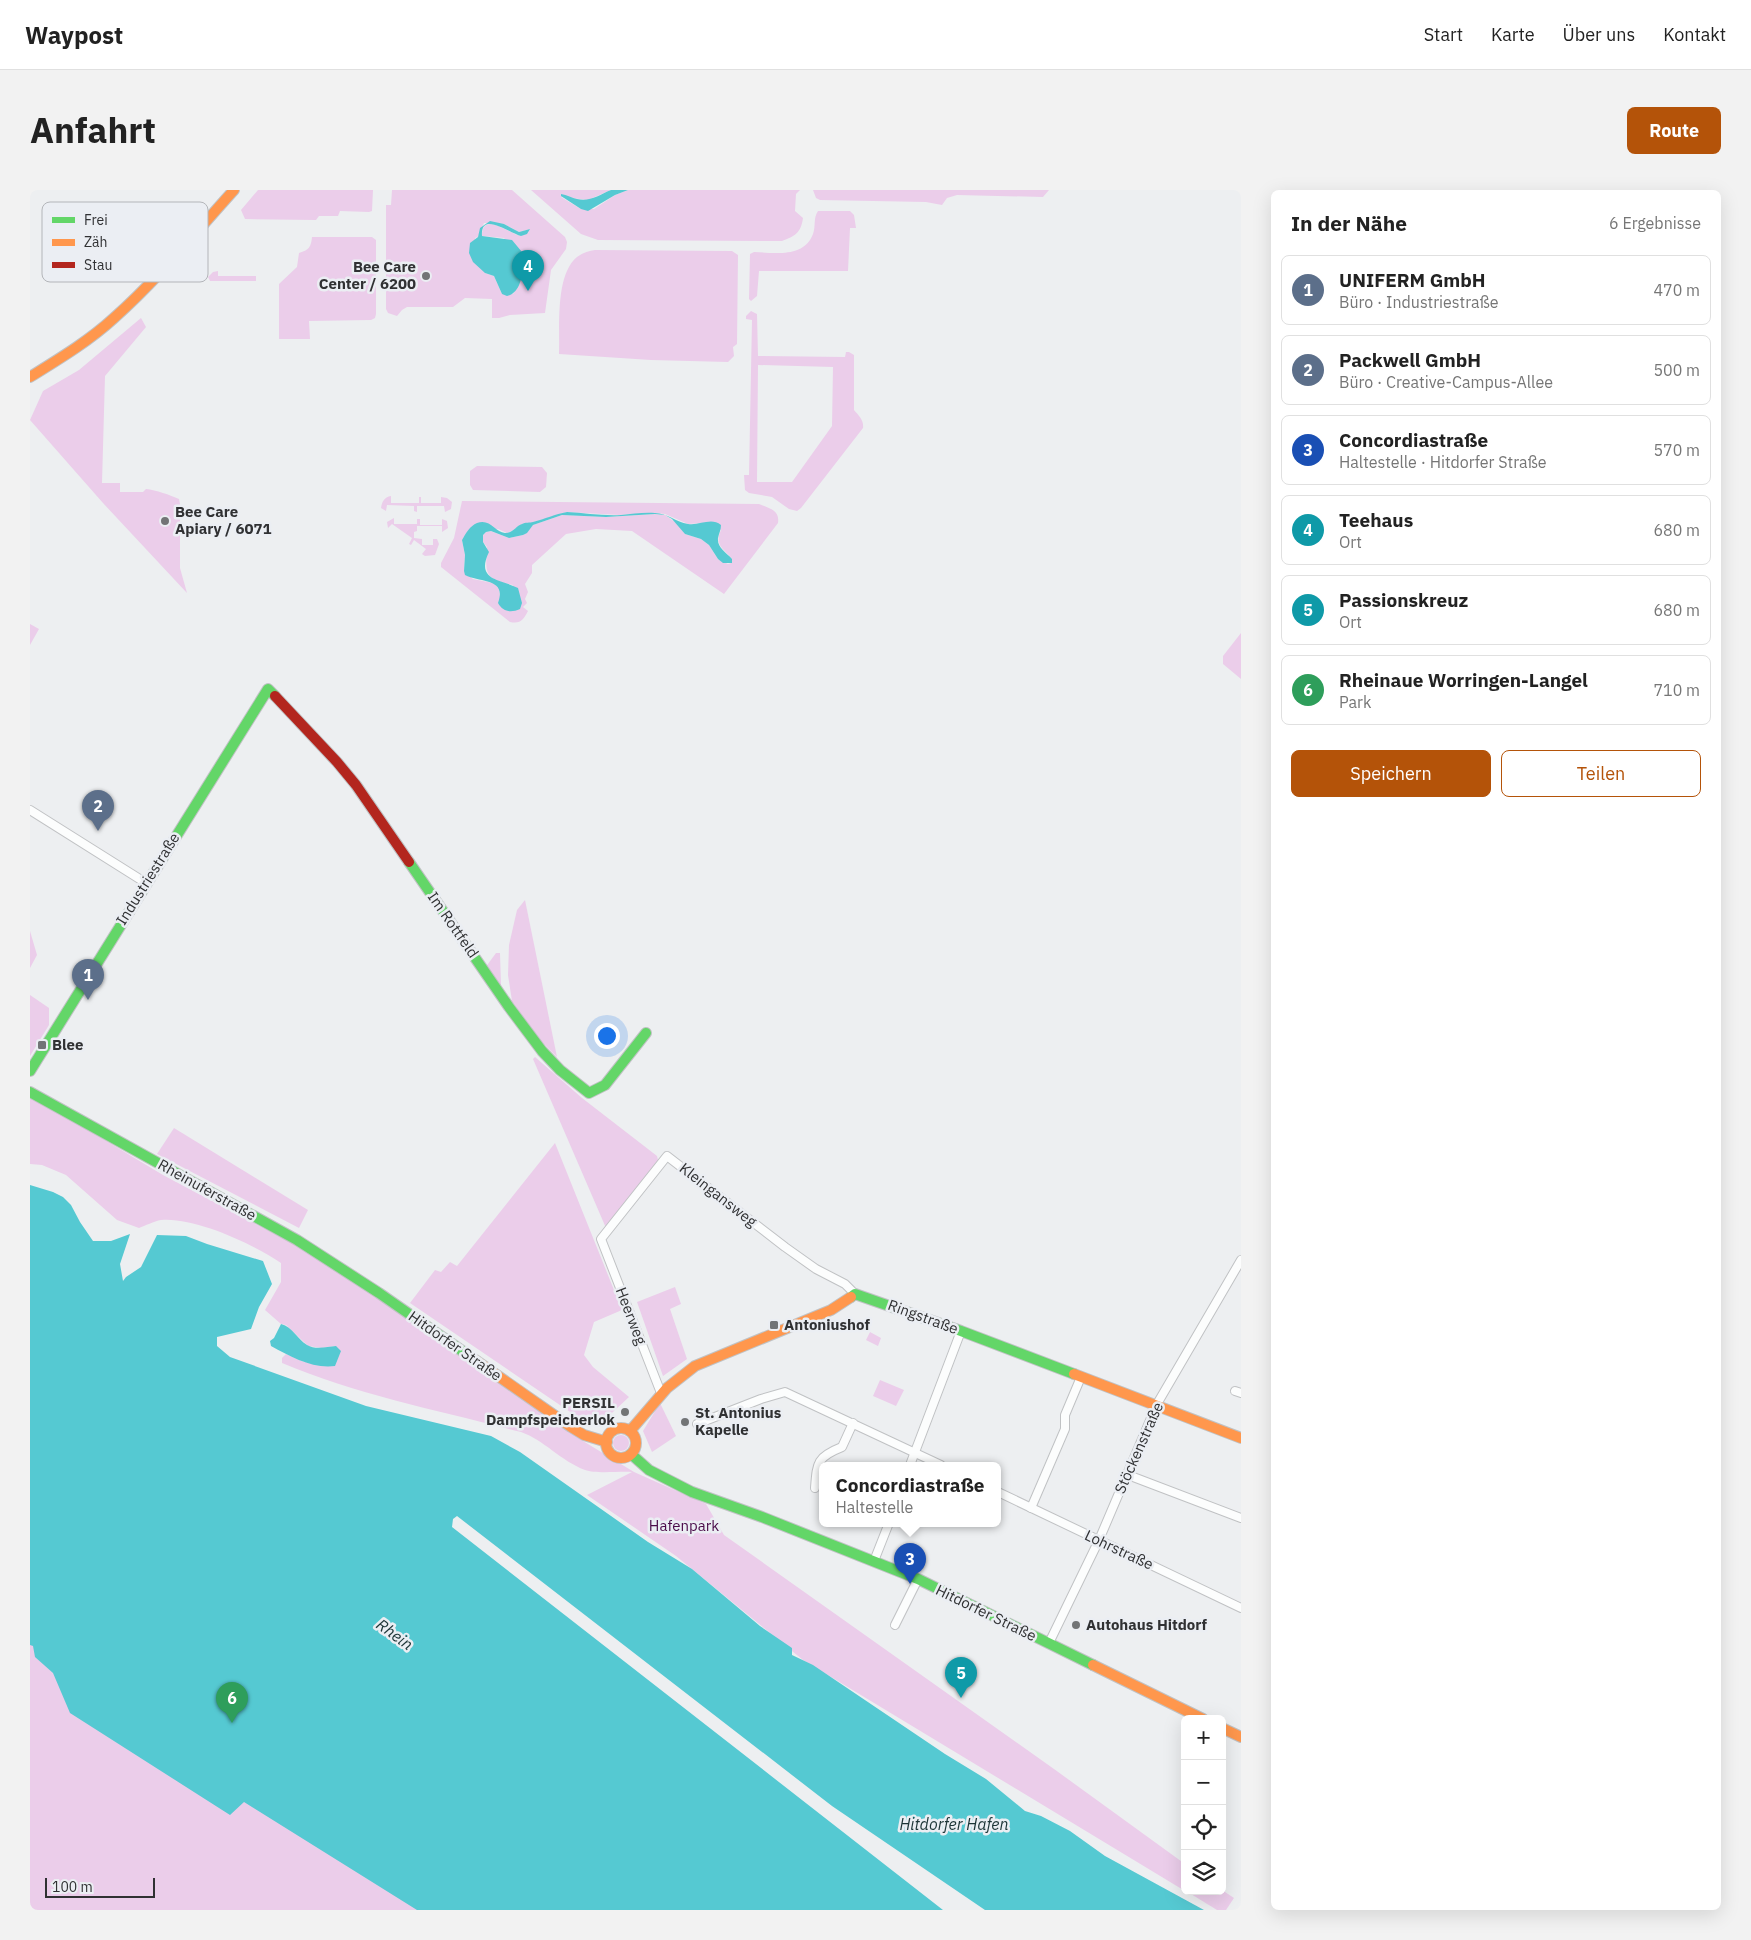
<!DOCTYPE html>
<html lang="de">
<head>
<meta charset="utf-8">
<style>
  :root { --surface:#fff; --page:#f2f2f2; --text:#222; --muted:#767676; --line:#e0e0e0; --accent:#b45309 }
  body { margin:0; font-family:"IBM Plex Sans",sans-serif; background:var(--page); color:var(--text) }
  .controls { position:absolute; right:15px; bottom:15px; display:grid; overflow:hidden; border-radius:8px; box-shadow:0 5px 20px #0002 }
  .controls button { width:45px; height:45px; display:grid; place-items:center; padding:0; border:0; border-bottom:1px solid var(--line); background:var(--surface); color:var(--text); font:25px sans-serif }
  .scale { position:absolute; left:15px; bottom:12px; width:110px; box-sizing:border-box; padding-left:5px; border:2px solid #303133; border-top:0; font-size:14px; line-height:18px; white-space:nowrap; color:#303133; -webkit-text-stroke:4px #ebeef3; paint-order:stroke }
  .you { position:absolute; left:576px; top:845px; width:18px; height:18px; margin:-12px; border:4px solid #fff; border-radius:50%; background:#1a73e8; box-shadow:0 0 0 8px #1a73e833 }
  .badge { display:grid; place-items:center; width:32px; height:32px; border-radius:50%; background:var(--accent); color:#fff; font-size:16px; font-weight:700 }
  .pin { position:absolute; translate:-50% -41px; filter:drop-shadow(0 1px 2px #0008) }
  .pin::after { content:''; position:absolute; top:26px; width:18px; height:15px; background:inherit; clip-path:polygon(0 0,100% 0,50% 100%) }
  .popup { position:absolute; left:789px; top:1272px; width:182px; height:65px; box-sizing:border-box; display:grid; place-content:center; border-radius:8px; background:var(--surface); filter:drop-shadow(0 1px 4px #0005); font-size:16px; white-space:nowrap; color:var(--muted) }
  .popup b { font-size:19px; color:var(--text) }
  .popup::after { content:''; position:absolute; left:50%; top:100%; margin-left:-10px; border:10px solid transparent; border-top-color:var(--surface) }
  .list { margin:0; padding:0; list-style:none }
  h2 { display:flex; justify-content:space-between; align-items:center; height:65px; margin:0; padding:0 20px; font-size:21px }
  h2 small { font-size:16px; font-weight:400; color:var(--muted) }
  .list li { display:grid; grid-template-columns:32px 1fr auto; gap:15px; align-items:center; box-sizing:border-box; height:70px; margin:0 10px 10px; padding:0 10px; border:1px solid var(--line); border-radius:8px }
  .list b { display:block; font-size:19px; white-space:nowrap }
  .list p { margin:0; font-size:16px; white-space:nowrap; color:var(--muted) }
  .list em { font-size:16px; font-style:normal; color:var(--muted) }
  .actions { display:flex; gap:10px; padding:15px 20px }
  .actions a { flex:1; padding:11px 0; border:1px solid var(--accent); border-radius:8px; text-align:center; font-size:18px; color:var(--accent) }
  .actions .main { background:var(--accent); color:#fff }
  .icon { flex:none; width:28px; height:28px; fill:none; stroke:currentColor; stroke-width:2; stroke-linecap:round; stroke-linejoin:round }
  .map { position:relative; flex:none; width:1211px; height:1720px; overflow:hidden; border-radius:8px }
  header { display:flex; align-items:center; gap:30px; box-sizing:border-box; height:70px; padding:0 25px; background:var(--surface); border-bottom:1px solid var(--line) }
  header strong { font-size:24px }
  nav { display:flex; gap:28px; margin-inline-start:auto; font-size:18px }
  .intro { display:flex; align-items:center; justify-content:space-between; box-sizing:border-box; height:120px; padding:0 30px }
  h1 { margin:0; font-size:35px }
  .button { padding:12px 22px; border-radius:8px; background:var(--accent); color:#fff; font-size:18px; font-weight:700 }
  main { display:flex; gap:30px; padding:0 30px }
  aside { flex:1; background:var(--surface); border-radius:8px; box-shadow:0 5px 20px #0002 }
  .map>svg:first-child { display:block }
  .green { fill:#ebcdea; fill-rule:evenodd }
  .water { fill:#55c9d2 }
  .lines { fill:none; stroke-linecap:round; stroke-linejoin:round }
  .street-casing { stroke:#c0c2c4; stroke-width:10 }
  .fast-casing { stroke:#c0c2c4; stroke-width:12 }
  .slow-casing { stroke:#c0c2c4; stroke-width:12 }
  .jam-casing { stroke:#c0c2c4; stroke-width:12 }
  .street { stroke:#fcfdfd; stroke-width:8 }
  .fast { stroke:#63d668; stroke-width:10 }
  .slow { stroke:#ff974d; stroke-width:10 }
  .jam { stroke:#b3261e; stroke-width:10 }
  .poi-dot { fill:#727476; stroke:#ebeef3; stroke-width:2 }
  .labels { text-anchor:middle; stroke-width:5; stroke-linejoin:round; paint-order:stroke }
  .poi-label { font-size:15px; font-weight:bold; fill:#303133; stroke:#ebeef3; text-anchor:start }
  .street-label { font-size:15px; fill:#303133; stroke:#ebeef3 }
  .park-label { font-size:15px; fill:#4b0c4a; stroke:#ebeef3 }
  .water-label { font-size:16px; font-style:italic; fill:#1d3537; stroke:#ebeef3 }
  .key { fill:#ebeef3; stroke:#b3b5b9; stroke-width:1 }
  .key-label { font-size:14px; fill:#303133 }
</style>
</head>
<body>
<header>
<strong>Waypost</strong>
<nav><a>Start</a><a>Karte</a><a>Über uns</a><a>Kontakt</a></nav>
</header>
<div class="intro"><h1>Anfahrt</h1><a class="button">Route</a></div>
<main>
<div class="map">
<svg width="1211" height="1720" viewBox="0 0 1211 1720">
  <rect width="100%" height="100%" fill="#edeff1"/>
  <g class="green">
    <path d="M228,0h115l-1,21 -3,1 -29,-1 -2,5h-19l-3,4 -71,-1 -4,-9z"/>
    <path d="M362,0h120l53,47 2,5 -1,7 -15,21 -6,43 -35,2 -11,3h-7v-19l-27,-1 -12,9h-46l-5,3 -5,6 -9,-3 -2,-4v-104h5zM454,33l20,1 15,8 11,-3 -9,7c-12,-2 -39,-26 -39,0l22,2 19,31 -3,12 -7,13h-11l-8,-18 -9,-3 -10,-35 3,-1z"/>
    <path d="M501,0h80l-23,10 -27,-3 20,12h13l21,-14 13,-5h172l-4,4 -1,17 8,7c-2,15 -8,18 -21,23l-184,-1 -17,-6z"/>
    <path d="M783,0h236l-6,7 -86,-2 -10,3 -5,7 -16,-3 -106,-2 -4,-2z"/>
    <path d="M788,21h32l4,4 2,13h-6l-2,43h-89l-2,25 -6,5 -2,-2 1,-45 4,-2c21,1 50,6 59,-18 3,-8 0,-16 5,-23z"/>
    <path d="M282,47h60l4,3v74l-1,4 -4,2 -62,1 1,18h-31v-55l18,-17 2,-14c10,-3 12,-6 13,-16z"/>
    <path d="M565,60l137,1 6,4 -1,89 -4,3 1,9 -6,6 -77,-2 -92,-6c1,-27 -4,-79 18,-97 5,-4 12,-6 18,-7z"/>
    <path d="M188,81v5h38v5h-46l-2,-4 5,-5z"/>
    <path d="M721,121l6,3 1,42 87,1 1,-5h3l5,3v55c5,6 10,10 9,18l-62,80 -4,3 -8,-2 -17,-12 -23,-4 -4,-3 -1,-15h5l3,-155 -6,-1v-3zM728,175l75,2 -1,59 -40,56h-35z"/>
    <path d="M111,128l5,9 -41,49 -3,107h18v9h23l3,-3c10,1 24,6 33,10l1,5v64l7,25 -84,-90 -73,-83 13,-29 36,-21z"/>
    <path d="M447,276l65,1 5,6 -1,14 -6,5 -67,-2 -3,-5v-14z"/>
    <path d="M361,306v7h28v-6h2v6h20v-6l6,1 5,4 -1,7 -6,3 -1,-6h-27v6l-3,-1v-5l-27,-1 -1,6 -5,-3c1,-6 3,-11 10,-12z"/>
    <path d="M432,311l297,3c10,4 21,6 19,19l-54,71 -92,-63 -36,-2 -30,5 -34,31v8l-7,11 3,8 -3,7 2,4 -4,4 5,4c-5,9 -7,13 -18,11l-69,-55v-4l13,-25zM537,322l52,3 36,-2 10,1 23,10 17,-1 16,7c-7,15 2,18 11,29l-1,4 -3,1 -10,-5 -9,-14 -8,-6 -16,-5 -7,-10 -13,-9 -10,-1 -48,3 -45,-2 -29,10 -10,10 -14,3 -18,-7 -5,1 -3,3v7l4,5c-2,28 -2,32 26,38l-5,26 -8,-14 -1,-10 -6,-4 -20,-4 -9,-8 1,-16 -3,-15 6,-9 30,-2 9,4 5,-2 10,-7 10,-1z"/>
    <path d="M364,328v6h23v-5h3v6h22v-6l5,2 1,7 -6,4v-6h-25v5l-3,1v6l8,1v6h11v-6h4l2,5 -4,11 -10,1 -3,-2 4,-5 -12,-9 -3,5 -2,-1 3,-6 -20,-14 -4,4 -1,-6z"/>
    <path d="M0,434l9,5 -9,16z"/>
    <path d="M1211,443v46l-18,-15v-8z"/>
    <path d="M495,710l32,157 -17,-17 -28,-39 -4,-26 1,-30 8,-35z"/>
    <path d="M0,741l7,24 -7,13z"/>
    <path d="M466,763h4l1,33 -16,-18z"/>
    <path d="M0,805l19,13v17l-19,31z"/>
    <path d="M505,867l47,41 75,58 1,4 -52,68 -73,-169z"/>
    <path d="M0,908l28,14 105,63 136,72 74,47 210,147 51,31 72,32 18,31 330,234 131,95v27l-382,-231 -127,-104 -89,-61 45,-23c-12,-1 -36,2 -47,-2 -24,-9 -41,-30 -64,-38 -80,-21 -163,-37 -239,-69v-5l4,-4 18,8 32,-16 -14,2 -14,-2 -22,-21 -5,-1 -16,-14 16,-28v-19c-28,-19 -86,-46 -120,-43 -7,1 -16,6 -22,8l-22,-8 -51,-45 -24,-10 -12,-1z"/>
    <path d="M144,938l134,82 -9,18 -142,-74z"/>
    <path d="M525,953l67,167 -28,12 -10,33 9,12 36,30 -31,29 -16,-6 -172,-117 25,-33 6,2 9,-10 7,4z"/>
    <path d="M645,1097l6,17 -11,5 17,50 -24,17 -26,-74z"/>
    <path d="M840,1142l11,6 -3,8 -12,-6z"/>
    <path d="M850,1190l24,10 -8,16 -23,-10z"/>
    <path d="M630,1213l16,33 -24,16 -9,-21z"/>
    <path d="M0,1238l644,482h-644z"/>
    <circle cx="591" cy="1253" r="8"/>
    <path d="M1192,1700l12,8 -8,12h-9l-31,-19z"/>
  </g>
  <g class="water">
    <path d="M581,0h17l-13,5 -27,16 -7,-2 -20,-13v-2c6,1 11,4 16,5 13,3 22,-4 34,-9z"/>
    <path d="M460,31l14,3 15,8 11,-3 -3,5 -6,2c-10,-2 -41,-26 -39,0l30,4 10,12c1,14 2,40 -15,44l-5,-2 -8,-18 -9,-3 -12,-11 -4,-9 1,-10 8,-6 2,-9z"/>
    <path d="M537,322c18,1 36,4 54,3 11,-1 23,-3 34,-2 12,0 21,9 33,11 11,2 23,-7 33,1 0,5 -2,8 -3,13 -1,10 8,14 14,21v4h-9l-5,-4 -9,-14 -8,-6 -16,-5 -13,-15 -7,-4 -10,-1 -49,3 -44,-2 -29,10 -6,8 -4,2 -14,3 -18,-7 -5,1 -3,3v7l6,10c-14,29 12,27 29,36l4,15 -2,6c-9,4 -17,3 -22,-6 9,-25 -17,-20 -33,-28l-1,-4 1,-16 -3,-15c4,-7 8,-14 15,-17 13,-5 18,9 28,10 8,0 11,-7 17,-9 3,-2 8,-1 11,-2 12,-3 22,-8 34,-10z"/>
    <path d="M0,995l23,7 10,5 8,8 9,17 13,19h18l19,-7 -10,30 3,17 3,-4 15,-10 16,-32 29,1 21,8 56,17 9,23 -13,23 -8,22 -34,8v9l13,11 136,49 125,30 29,16 128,90 44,27 68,57 32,22v7l21,10 132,89 41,25 39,32 16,5 29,15 35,25 99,54h-219l-153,-104 -375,-290 -4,3 -1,8 491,383h-526l-173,-108 -14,13 -160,-102 -17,-40 -18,-16 -2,-11 -3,-1z"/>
    <path d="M251,1134c12,3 16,15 26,21 8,5 20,2 29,1l5,5 -6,15c-22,3 -44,-9 -64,-20l-1,-5 4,-3z"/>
  </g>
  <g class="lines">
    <defs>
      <g id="street">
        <path d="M0,620l116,73"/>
        <path d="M1205,1201l6,2"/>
        <path d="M631,1203l-60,-154 66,-83 118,91 31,22 29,15 10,10"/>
        <path d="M667,1234l64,-25 24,-7 156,73"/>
        <path d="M880,1275l51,-134"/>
        <path d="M1098,1285l113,43"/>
        <path d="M785,1298c2,-26 2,-31 27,-41l11,-24"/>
        <path d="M968,1302l243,116"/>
        <path d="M1001,1318l34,-79v-14l16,-38"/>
        <path d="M844,1371l15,-38"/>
        <path d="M865,1435l23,-46"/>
        <path d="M1019,1453l50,-103 58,-136 84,-144"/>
      </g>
      <g id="fast">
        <path d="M379,672l100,145 33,44 18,19 29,23 16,-8 41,-52"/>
        <path d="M0,881l238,-382 7,7"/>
        <path d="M0,902l267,148 82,53 89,62"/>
        <path d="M821,1107l4,-3 106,37 113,43"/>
        <path d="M601,1264l18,16 43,22 70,25 156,62 175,86"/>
      </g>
      <g id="slow">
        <path d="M0,187c29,-18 59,-36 84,-59 44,-39 81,-85 120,-128"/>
        <path d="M438,1165l103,72 13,8 23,7"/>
        <path d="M1044,1184l167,64"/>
        <circle cx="591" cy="1253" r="15"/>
        <path d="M600,1241l37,-43 28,-22 136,-56 20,-13"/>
        <path d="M1063,1475l110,54"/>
        <path d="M1192,1538l19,9"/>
      </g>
      <path id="jam" d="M245,506l62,66 19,23 53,77"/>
    </defs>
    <use href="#street" class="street-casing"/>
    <use href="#fast" class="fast-casing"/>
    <use href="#slow" class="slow-casing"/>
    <use href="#jam" class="jam-casing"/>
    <use href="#street" class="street"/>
    <use href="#fast" class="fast"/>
    <use href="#slow" class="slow"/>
    <use href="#jam" class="jam"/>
  </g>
  <g class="poi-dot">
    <circle cx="396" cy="86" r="5"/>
    <circle cx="135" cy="331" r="5"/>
    <rect x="7" y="850" width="10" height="10" rx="2.5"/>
    <rect x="739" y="1130" width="10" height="10" rx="2.5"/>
    <circle cx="595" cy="1222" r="5"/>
    <circle cx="655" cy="1232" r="5"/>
    <circle cx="1046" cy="1435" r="5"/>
  </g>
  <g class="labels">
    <g class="poi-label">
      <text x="386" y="82" text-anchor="end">Bee Care<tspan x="386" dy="17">Center / 6200</tspan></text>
      <text x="145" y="327">Bee Care<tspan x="145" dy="17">Apiary / 6071</tspan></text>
      <text x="22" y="860">Blee</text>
      <text x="754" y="1140">Antoniushof</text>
      <text x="585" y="1218" text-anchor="end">PERSIL<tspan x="585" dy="17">Dampfspeicherlok</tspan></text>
      <text x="665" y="1228">St. Antonius<tspan x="665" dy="17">Kapelle</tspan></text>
      <text x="1056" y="1440">Autohaus Hitdorf</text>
    </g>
    <g class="street-label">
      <text transform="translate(118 689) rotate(-58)" y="5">Industriestraße</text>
      <text transform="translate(423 735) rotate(55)" y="5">Im Rottfeld</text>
      <text transform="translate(177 1000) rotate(29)" y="5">Rheinuferstraße</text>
      <text transform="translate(688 1005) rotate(38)" y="5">Kleingansweg</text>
      <text transform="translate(601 1126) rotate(69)" y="5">Heerweg</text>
      <text transform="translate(893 1127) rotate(20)" y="5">Ringstraße</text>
      <text transform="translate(425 1156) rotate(35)" y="5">Hitdorfer Straße</text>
      <text transform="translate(1109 1258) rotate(-66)" y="5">Stöckenstraße</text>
      <text transform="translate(1089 1360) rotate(25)" y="5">Lohrstraße</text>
      <text transform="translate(956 1423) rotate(26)" y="5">Hitdorfer Straße</text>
    </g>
    <g class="park-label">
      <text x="654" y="1341">Hafenpark</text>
    </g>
    <g class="water-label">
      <text transform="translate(365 1444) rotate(36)" y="6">Rhein</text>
      <text x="924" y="1640">Hitdorfer Hafen</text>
    </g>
  </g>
  <rect x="12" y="12" width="166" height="80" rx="8" class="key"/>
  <rect x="22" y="27" width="23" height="6" fill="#63d668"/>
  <rect x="22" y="49" width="23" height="7" fill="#ff974d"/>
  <rect x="22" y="72" width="23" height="6" fill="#b3261e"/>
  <g class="key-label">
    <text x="54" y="35">Frei</text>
    <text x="54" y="57">Zäh</text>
    <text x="54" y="80">Stau</text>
  </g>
</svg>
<div class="controls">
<button>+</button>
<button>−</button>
<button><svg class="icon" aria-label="locate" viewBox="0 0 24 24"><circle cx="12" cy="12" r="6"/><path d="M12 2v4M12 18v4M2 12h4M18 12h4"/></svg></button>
<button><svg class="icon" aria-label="layers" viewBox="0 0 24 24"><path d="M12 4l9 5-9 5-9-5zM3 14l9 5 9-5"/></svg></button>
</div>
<div class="scale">100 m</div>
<div class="you"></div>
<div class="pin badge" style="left:58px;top:810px;background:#5c6f8a">1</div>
<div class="pin badge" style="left:68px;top:641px;background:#5c6f8a">2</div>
<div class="pin badge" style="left:880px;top:1394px;background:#1a4fb4">3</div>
<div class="popup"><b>Concordiastraße</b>Haltestelle</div>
<div class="pin badge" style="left:498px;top:101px;background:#0f9aa8">4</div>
<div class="pin badge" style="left:931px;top:1508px;background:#0f9aa8">5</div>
<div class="pin badge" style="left:202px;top:1533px;background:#2e9e5b">6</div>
</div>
<aside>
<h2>In der Nähe<small>6 Ergebnisse</small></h2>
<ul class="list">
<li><span class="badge" style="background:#5c6f8a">1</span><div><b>UNIFERM GmbH</b><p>Büro · Industriestraße</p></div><em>470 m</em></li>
<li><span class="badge" style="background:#5c6f8a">2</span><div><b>Packwell GmbH</b><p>Büro · Creative-Campus-Allee</p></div><em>500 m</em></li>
<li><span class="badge" style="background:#1a4fb4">3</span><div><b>Concordiastraße</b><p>Haltestelle · Hitdorfer Straße</p></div><em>570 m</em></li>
<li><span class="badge" style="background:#0f9aa8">4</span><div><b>Teehaus</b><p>Ort</p></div><em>680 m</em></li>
<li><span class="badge" style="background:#0f9aa8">5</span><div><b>Passionskreuz</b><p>Ort</p></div><em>680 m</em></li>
<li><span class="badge" style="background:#2e9e5b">6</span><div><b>Rheinaue Worringen-Langel</b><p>Park</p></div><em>710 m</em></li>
</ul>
<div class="actions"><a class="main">Speichern</a><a>Teilen</a></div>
</aside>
</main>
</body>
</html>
